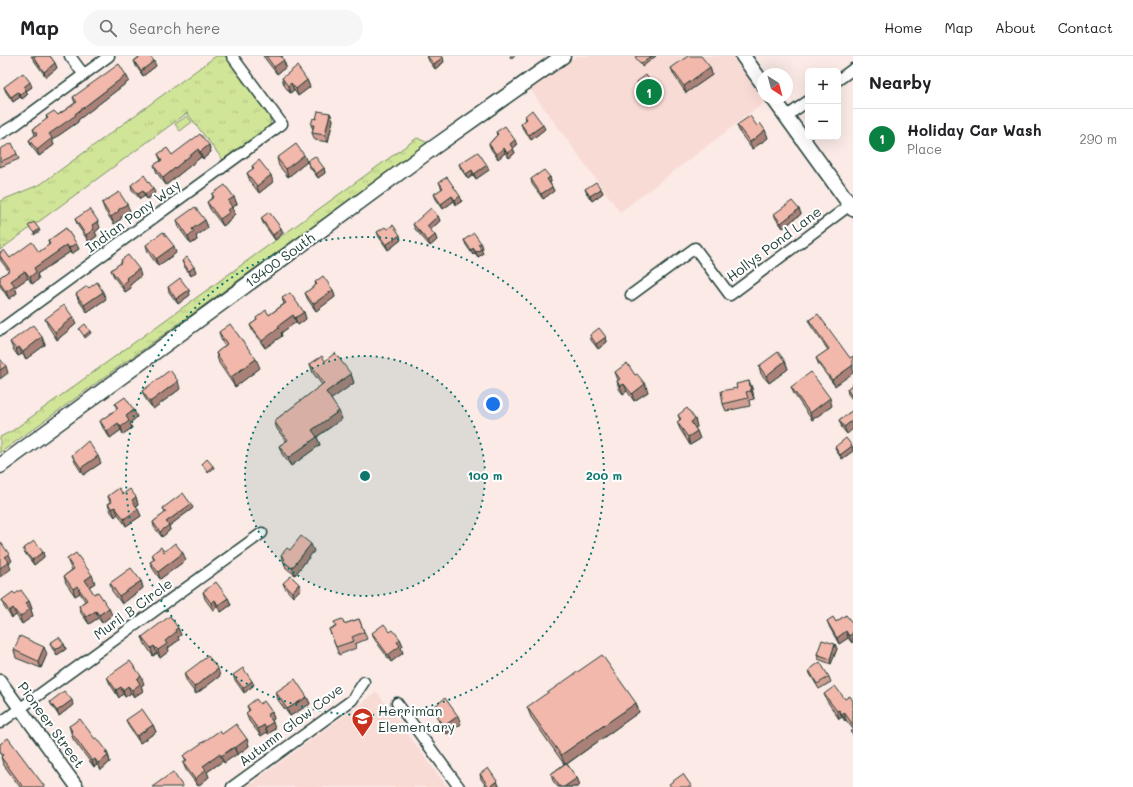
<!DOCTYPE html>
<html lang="en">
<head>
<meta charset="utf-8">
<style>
  :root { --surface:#fff; --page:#f6f6f6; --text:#202124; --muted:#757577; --line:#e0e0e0; --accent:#0b8043 }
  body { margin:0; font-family:Mali,sans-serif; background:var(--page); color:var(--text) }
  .controls { position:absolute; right:12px; top:12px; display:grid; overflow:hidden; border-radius:6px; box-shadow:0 4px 16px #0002 }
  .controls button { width:36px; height:36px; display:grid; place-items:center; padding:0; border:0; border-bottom:1px solid var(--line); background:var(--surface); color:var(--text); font:20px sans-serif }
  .compass { position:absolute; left:757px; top:12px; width:36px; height:36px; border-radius:50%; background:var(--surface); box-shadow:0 4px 16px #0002; rotate:144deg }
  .you { position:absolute; left:493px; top:348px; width:14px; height:14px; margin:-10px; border:3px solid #fff; border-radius:50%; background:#1a73e8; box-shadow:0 0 0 6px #1a73e833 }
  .badge { display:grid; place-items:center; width:26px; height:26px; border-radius:50%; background:var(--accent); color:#fff; font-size:13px; font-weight:700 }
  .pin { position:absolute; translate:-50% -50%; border:2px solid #fff; box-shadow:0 1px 4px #0006 }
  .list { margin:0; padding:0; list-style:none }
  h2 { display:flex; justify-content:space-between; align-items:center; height:52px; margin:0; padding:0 16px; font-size:17px }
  h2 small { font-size:13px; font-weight:400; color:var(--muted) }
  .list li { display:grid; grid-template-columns:26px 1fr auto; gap:12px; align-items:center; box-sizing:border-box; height:60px; padding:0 16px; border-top:1px solid var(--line) }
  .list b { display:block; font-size:15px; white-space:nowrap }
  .list p { margin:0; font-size:13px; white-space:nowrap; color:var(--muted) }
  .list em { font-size:13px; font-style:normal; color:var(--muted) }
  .icon { flex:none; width:22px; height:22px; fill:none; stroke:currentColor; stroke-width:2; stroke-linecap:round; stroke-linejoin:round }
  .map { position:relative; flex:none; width:853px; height:731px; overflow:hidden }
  header { display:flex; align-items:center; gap:24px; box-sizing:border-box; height:56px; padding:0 20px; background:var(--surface); border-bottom:1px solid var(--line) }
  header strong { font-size:19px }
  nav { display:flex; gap:22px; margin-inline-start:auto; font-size:14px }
  .search { width:280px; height:36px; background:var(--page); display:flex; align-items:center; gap:10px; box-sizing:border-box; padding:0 14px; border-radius:22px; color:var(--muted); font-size:15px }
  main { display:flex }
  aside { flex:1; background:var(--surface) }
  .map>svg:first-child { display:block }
  .built { fill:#f9dbd5 }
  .green { fill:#d1e599; stroke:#789166 }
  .park { fill:url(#park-tufts); stroke:#789166 }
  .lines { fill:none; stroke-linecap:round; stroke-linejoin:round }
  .minor-casing { stroke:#1f3d34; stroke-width:13 }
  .tertiary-casing { stroke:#1f3d34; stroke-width:15 }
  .secondary-casing { stroke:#1f3d34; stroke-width:17 }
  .minor { stroke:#fff; stroke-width:10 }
  .tertiary { stroke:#fff; stroke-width:12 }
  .secondary { stroke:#fff; stroke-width:14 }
  .wall { fill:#d19e94; stroke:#1f3d34 }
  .shaded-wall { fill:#aa8178; stroke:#1f3d34 }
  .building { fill:#f3b8ac; stroke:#1f3d34 }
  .ring { fill:none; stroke:#0f766e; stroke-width:2; stroke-dasharray:2 4 }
  .labels { text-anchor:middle; stroke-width:4; stroke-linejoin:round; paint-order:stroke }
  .street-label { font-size:14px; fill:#1f3d34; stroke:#fff }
  .poi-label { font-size:14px; fill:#1f3d34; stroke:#fff; text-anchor:start }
  .centre { fill:#0f766e; stroke:#fff; stroke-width:2 }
  .ring-label { font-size:12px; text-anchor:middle; font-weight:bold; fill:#0f766e; stroke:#fff; stroke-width:4; stroke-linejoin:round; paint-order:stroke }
</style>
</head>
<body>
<header>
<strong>Map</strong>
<div class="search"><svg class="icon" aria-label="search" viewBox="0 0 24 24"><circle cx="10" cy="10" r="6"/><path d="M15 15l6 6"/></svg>Search here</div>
<nav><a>Home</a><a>Map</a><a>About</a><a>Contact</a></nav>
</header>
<main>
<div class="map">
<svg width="853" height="731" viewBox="0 0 853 731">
  <defs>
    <pattern id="park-tufts" width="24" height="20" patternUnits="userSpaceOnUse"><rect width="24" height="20" fill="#d1e599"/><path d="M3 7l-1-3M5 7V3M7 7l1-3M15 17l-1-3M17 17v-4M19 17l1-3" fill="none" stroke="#b3c584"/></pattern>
  </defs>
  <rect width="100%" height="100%" fill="#fbeae6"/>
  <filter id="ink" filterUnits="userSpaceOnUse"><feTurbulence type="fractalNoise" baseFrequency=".025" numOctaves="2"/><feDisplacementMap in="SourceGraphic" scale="8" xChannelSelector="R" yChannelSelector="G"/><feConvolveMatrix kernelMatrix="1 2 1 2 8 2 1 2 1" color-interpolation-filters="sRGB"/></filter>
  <g filter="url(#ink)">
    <g class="built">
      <path d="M577,0h155l33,46 -145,110 -90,-123z"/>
      <path d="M377,636l70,95h-201z"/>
    </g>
    <path class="green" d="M187,60l5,6 -12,9 -5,-7z"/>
    <g class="park">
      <path d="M216,0h11l42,58 2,8 -3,6 -45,32 -36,-47 -187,137v-49l41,-17z"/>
      <path d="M417,82l11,5 -428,310v-16l12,-6z"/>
    </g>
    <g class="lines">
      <defs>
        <g id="minor">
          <path d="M70,0l14,19"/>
          <path d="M838,24l15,-11"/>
          <path d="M787,60l21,-15"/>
          <path d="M0,78l15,-9 94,-69"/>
          <path d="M631,239l64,-47 35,47 120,-90"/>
          <path d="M0,274l282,-206 -50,-68"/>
          <path d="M397,647l62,84"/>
          <path d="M0,667l262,-190"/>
          <path d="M232,731l120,-87 12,-18"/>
        </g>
        <path id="tertiary" d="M0,625l77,106"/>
        <g id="secondary">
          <path d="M743,0l20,28"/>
          <path d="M773,42l80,111"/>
          <path d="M0,410l433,-318 130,-92"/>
        </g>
      </defs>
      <use href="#minor" class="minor-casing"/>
      <use href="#tertiary" class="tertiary-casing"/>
      <use href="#secondary" class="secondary-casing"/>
      <use href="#minor" class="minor"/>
      <use href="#tertiary" class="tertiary"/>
      <use href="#secondary" class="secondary"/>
    </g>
    <g class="wall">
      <path d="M31,0h19l5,7 2,5 -11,9z"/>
      <path d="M138,0h12l6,10 -13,10 -7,-10 -2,-5 5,-4z"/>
      <path d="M263,0h19l4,11 -9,7z"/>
      <path d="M427,0l17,6 -9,7 -6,-8z"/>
      <path d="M710,11l2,8 -26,18 -12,-18 -3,-7z"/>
      <path d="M126,19l3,6 -51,39v2l-26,18 2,5 -15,11 -8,-10 -2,-6 6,-5 -2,-6 14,-10 -1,-3 12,-1 17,-12 -2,-6z"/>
      <path d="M282,22l25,2 3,7 -12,9 -4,-6 -4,3 -6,-8z"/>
      <path d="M637,26l21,11 2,5 -9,6 -12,-17z"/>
      <path d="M4,31h28l-6,4 2,3 -6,5 -2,-2 -7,5 -7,-10z"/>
      <path d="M330,57l3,7 -5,22 -13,-2 -3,-7 1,-4 -2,-4 5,-6z"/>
      <path d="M525,60l20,13 -14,11 -8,-11 -2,-5 5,-4z"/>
      <path d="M737,69l20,1 8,4 3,8 -16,11 -12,-16z"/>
      <path d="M496,76l21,13 -4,3 2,5 -6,5 -4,-5 -7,6 -7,-10 -2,-5 8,-9z"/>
      <path d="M209,89l2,7 -8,7 -2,-2 -35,28 -9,-12 -3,-8 7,-4 -3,-7 14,1z"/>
      <path d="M0,93l17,5 2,5 -19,8z"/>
      <path d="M277,102l30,4 -19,15 -9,-11z"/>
      <path d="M307,105l17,7 1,5 -7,5 -9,-12z"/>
      <path d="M459,108l30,6 -13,9 -3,-4 -5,4 -7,-10z"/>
      <path d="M252,110l21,16 -14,11 -9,-12 -3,-8 6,-4z"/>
      <path d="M550,121l1,5 -1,1 4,8 -11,8 -11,-15 -1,-5z"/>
      <path d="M439,126l23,19 -6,4 -2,-4 -11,8 -7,-10 -2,-5 8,-5z"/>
      <path d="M131,129l24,8 -8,6 -2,-3 -5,3 -8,-9z"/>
      <path d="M585,133h16l2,4 -11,8 -5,-7z"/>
      <path d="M212,138l22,3 3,7 -5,4 3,6 -3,3v2l-9,7 -13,-17 -3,-7 6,-5z"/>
      <path d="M102,147l28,8 -9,6v2l-7,5 -9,-13z"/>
      <path d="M799,153l2,5 -18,14 -7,-9 -2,-5z"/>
      <path d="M438,160l2,5 -10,9 5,5 2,5 -7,6 -15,-17 -2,-5z"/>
      <path d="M261,162l20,10 2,5 -8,7 -12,-17z"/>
      <path d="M75,163l25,9 -5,4 2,4 -8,6 -11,-16z"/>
      <path d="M177,164h28l3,8 -12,8 1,4 -6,4 -12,-16z"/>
      <path d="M66,172l13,21 -8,5 -1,-2 -33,22 2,5 -7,5 -4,-6 -13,9 2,6 -8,6 -9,-13v-9l9,-6 -8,-10 -1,-4v-4l10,5 29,-6 10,-7 -1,-4z"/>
      <path d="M387,173l14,11 -13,10 -9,-13 -2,-5z"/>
      <path d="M464,184l17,3 2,5 -2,1 2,5 -5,3 -3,-4 -2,2 -7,-10z"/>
      <path d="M146,189l30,8 -18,13 -10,-14z"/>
      <path d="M121,204l20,16 -11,9 1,3 -6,4 -11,-15 -3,-7 11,-8z"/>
      <path d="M182,205l12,6 2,5 -5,4 -7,-10z"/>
      <path d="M315,226l18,8 2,7 -19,14 -8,-11 -3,-7 11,-8z"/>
      <path d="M168,231l22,8 -12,9 -9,-12z"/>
      <path d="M76,238l30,5 -19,13 -8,-11z"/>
      <path d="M282,242l22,14 2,7 -8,6 -2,-3 -15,11 1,3 -17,12 -12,-16 -3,-7 7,-5 -1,-2 13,-3 15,-11z"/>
      <path d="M45,263l31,5 -19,16 -9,-14z"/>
      <path d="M809,264l41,38 -15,28 -16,-21 -3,-7 12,-8 -17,-24z"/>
      <path d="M219,276l41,36 -25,19 -16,-24 -3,-10 9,-7 -3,-4z"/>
      <path d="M590,279l16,2 1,5 -9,7 -7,-9z"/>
      <path d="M42,281l3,8 -19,14 -4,-5 -4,2 -5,-7 -3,-7z"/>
      <path d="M325,305l26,13 3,9 -23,16 11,20 -25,18 3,8 -29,21 -9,-12 -3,-8 7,-5 -9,-12 -3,-8 48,-36 -9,-12 -3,-9z"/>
      <path d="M785,305l3,8 -19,14 -8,-9 -2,-8z"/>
      <path d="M615,316l20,3 10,9 3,8 -14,9 -7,-10 -4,3 -4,-5 -2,-8 1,-1z"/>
      <path d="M749,325l3,7 2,11 -5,1 1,6 -24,5 -3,-7 14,-16z"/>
      <path d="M853,328v16l-5,-6 -1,-5z"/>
      <path d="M791,331l41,19 -20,14 -18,-26z"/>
      <path d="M180,333l-27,20 -8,-11 -3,-7z"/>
      <path d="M115,348l22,13 -7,6 2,5 -9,6 -2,-4 -11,8 -7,-10 -3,-7 17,-12z"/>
      <path d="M853,354l-6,24 -5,-6 -3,-8z"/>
      <path d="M678,359l17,4 2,8 -2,1 2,3 3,8 -10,6 -10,-16 -3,-7 3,-2z"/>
      <path d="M852,390l1,5 -11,8 -5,-7 -2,-5z"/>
      <path d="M72,399l29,8 -18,12 -8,-13z"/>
      <path d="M123,438l13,3 2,8 -2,1 5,10 -15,10 -8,-12 -3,3 -4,-5 -3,-8 2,-1 -2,-7z"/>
      <path d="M163,452h30l-24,18 1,4 -8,7 -8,-10 -1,-5 12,-9z"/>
      <path d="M23,493l20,3 1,5 -10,8 -9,-12z"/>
      <path d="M290,494l24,1 -19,24 -9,-7 -5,-13z"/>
      <path d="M164,496l22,8 -26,19 -7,-10 -3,-7 4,-2 -2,-6z"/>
      <path d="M67,503l28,24 -6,4 5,7 18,21 -10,8 -4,-5 -9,6 -8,-11 -2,-7 6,-5 -5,-8 -5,3 -9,-13 -2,-7 8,-6 -2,-4z"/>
      <path d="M141,525l2,7 -21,16 -10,-13 -2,-8z"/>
      <path d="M283,527l18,6 -8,8 -8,-9z"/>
      <path d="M203,536l25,6 3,7 -10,7 -4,-5 -4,3 -8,-11z"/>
      <path d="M2,544l27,1 3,8 -1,1 2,6 -11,8 -6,-9 -4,3 -8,-11z"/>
      <path d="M846,559l6,28 -4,-5 -9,6 -9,-16 -3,-7 9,1z"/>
      <path d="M359,563l8,20 -12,5 1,4 -17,7 -10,-26z"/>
      <path d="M178,572l3,7 -3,2 1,3 -11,8 1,3 -9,7 -3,-5 -4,3 -8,-12 -3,-7z"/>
      <path d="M390,576l10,7 3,7 -2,2 2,5 -12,9 -16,-22 -3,-7z"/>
      <path d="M50,587l14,1 2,5 -9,6 -5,-7z"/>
      <path d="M835,588l2,5 -6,15 -13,-5 -1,-5z"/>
      <path d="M14,594l33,4 -6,14 -25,-10z"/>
      <path d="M809,614l20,7 2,5 -12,7 -9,-15z"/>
      <path d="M184,618l36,2 -24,18 -9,-12z"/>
      <path d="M233,619l21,10 -10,8 -9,-13z"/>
      <path d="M107,621l37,7 -3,2 2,5 -9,6 -3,-4 -6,4 -2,-3 -4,4 -9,-14z"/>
      <path d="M276,636l31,5 3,7 -20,12 -12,-16z"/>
      <path d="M824,638l29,7v28l-7,-9 -1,1 -3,-4 -3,2 -12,-18z"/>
      <path d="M50,646l23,3 -14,11 -7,-10z"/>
      <path d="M636,647l3,9 -72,52 10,14 3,7 -3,2h-19l-5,-6 -2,-7 13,-10 -33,-47 -4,-10z"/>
      <path d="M260,648l12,8 2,7 -2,2 3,8 -7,5 -1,-2 -6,4 -12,-15 -3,-8 3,-2 -2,-5z"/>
      <path d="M435,650l26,18 -14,10 -7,-10 -3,-7 2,-1 -2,-3z"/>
      <path d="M126,664l27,5 3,7 -16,11 -11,-16z"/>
      <path d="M69,670l26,13 14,18v1l1,4 -9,8 -4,-5 -3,2 -21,-28z"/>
      <path d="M222,678l25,5 2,7 -12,9v-1l-13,9 -1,-2 -16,11 2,5 -11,9 -12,-16 -3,-7 3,-2 -3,-5z"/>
      <path d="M0,688l45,43h-25l-17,-23 -2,-7 1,-1 -2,-2z"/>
      <path d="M480,718l17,7 2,5 -1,1h-11l-6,-8z"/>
    </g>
    <g class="shaded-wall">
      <path d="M280,0h2l4,11 -9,7 -3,-7z"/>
      <path d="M510,0h5l-4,3z"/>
      <path d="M652,0h4l-14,11 -1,-3z"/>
      <path d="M443,1l1,5 -9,7 -1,-5z"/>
      <path d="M154,5l2,5 -13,10 -2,-5z"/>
      <path d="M55,7l2,5 -11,9 -2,-5z"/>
      <path d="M710,11l2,8 -26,18 -2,-7z"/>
      <path d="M126,19l3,6 -51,39v2l-26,18 2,5 -15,11 -2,-6 12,-16z"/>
      <path d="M307,24l3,7 -12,9 -2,-7z"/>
      <path d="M30,26l2,5 -6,4 2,3 -6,5 -2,-5 4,-7z"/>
      <path d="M291,27l3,7 -4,3 -2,-7z"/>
      <path d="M18,36l2,5 -7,5 -2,-5z"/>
      <path d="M658,37l2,5 -9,6 -1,-5z"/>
      <path d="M330,57l3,7 -5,22 -3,-7z"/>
      <path d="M543,69l2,4 -14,11 -2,-5z"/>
      <path d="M765,74l3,8 -16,11 -2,-7z"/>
      <path d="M515,84l2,5 -5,4 -2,-5z"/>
      <path d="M209,89l2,7 -8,7 -3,-7z"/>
      <path d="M504,92l1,5 -7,6 -2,-5z"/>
      <path d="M198,93l3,8 -35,28 -3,-7z"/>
      <path d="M513,93l2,4 -6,5 -2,-5z"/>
      <path d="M304,99l3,7 -19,15 -2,-8z"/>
      <path d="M487,109l2,5 -13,9 -2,-5z"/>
      <path d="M324,112l1,5 -7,5 -2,-4z"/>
      <path d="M472,114l1,5 -5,4 -2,-5z"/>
      <path d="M271,119l2,7 -14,11 -2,-7z"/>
      <path d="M550,121l1,5 -2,2 -2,-5z"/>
      <path d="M552,131l2,4 -11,8 -2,-5z"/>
      <path d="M153,132l2,5 -8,6 -2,-5z"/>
      <path d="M601,133l2,4 -11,8 -2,-5z"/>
      <path d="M143,135l2,5 -5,3 -2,-5z"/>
      <path d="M452,140l2,5 -11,8 -2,-5z"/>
      <path d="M460,140l2,5 -6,4 -1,-5z"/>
      <path d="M234,141l3,7 -5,4 3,6 -3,3v2l-9,7 -3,-7 8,-9v-9z"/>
      <path d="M127,148l3,7 -9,6v2l-7,5 -3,-7 7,-7z"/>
      <path d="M799,153l2,5 -18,14 -2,-5z"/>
      <path d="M438,160l2,5 -11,10 -2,-5z"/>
      <path d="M205,164l3,8 -12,8 1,4 -6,4 -3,-7 4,-8z"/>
      <path d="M98,165l2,7 -5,4 2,4 -8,6 -3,-7 6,-10z"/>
      <path d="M281,172l2,5 -8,7 -2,-5z"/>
      <path d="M39,173l1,2 -6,4v-2z"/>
      <path d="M400,179l1,5 -13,10 -2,-5z"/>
      <path d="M435,179l2,5 -7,6 -2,-5z"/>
      <path d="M76,187l3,6 -8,5 -2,-6z"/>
      <path d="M481,187l2,5 -3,1 -2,-5z"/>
      <path d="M67,189l3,7 -33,22 2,5 -7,5 -2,-7 4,-9z"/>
      <path d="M174,190l2,7 -18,13 -2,-7z"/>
      <path d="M473,192l2,5 -2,2 -2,-5z"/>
      <path d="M481,193l2,5 -5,3 -2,-5z"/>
      <path d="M194,211l2,5 -5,4 -2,-5z"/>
      <path d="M139,213l2,7 -11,9 1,3 -6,4 -3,-7 4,-7z"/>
      <path d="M25,215l3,7 -13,9 2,6 -8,6 -3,-7 5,-11z"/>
      <path d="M189,234l1,5 -12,9 -2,-5z"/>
      <path d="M333,234l2,7 -19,14 -3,-7z"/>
      <path d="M103,236l3,7 -19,13 -3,-7z"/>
      <path d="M304,256l2,7 -8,6 -3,-7z"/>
      <path d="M293,259l3,7 -15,11 1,3 -17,12 -3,-7 16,-15z"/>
      <path d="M73,261l3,7 -19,16 -2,-8z"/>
      <path d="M90,275l1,2 -6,5 -1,-2z"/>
      <path d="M42,281l3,8 -19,14 -3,-7z"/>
      <path d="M606,281l1,5 -9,7 -2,-5z"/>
      <path d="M19,291l3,7 -4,2 -2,-7z"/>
      <path d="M256,303l4,9 -25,19 -4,-10z"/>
      <path d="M785,305l3,8 -19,14 -3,-7z"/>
      <path d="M853,309v8l-18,13 -3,-6z"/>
      <path d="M6,310l2,7 -8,6v-9z"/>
      <path d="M351,318l3,9 -25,18 -3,-9z"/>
      <path d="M178,325l2,8 -27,20 -3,-7z"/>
      <path d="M749,325l3,7 2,11 -3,-8z"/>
      <path d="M624,328l3,7 -4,3 -3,-8z"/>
      <path d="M645,328l3,8 -14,9 -2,-7z"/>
      <path d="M853,337v7l-2,-5z"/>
      <path d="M830,342l2,8 -20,14 -2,-7z"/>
      <path d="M134,354l3,7 -7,6 2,5 -9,6 -2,-7 5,-11z"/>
      <path d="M339,355l3,8 -27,19 -3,-8z"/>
      <path d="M695,363l2,8 -4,2 -2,-7z"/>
      <path d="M853,364v9l-6,5 -3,-7z"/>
      <path d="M118,367l3,7 -11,8 -3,-7z"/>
      <path d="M697,375l3,8 -10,6 -2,-8z"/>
      <path d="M317,381l3,8 -29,21 -3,-8z"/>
      <path d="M852,390l1,5 -11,8 -2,-4z"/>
      <path d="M98,400l3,7 -18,12 -2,-7z"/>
      <path d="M213,410l1,2 -6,5 -1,-2z"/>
      <path d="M136,441l2,8 -4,2 -2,-7z"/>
      <path d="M191,448l2,4 -24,18 1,4 -8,7 -2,-5 6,-10z"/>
      <path d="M115,451l3,7 -3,3 -3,-8z"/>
      <path d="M138,453l3,7 -15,10 -2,-7z"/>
      <path d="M311,488l3,7 -19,24 -3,-7z"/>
      <path d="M43,496l1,5 -10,8 -2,-5z"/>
      <path d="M183,497l3,7 -26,19 -2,-7z"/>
      <path d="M9,498l3,7 -3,2 2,6 -11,8v-9l5,-11z"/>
      <path d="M92,519l3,8 -8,5 -2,-8z"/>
      <path d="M141,525l2,7 -21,16 -3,-8z"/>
      <path d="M299,528l2,5 -8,8 -1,-5z"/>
      <path d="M77,530l3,7 -5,3 -2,-7z"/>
      <path d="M228,542l3,7 -10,7 -3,-7z"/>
      <path d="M215,544l2,7 -4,3 -2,-7z"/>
      <path d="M29,545l3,8 -1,1 2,6 -11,8 -2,-7 6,-14z"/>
      <path d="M13,552l3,7 -4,3 -3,-7z"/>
      <path d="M109,552l3,7 -10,8 -3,-8z"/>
      <path d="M96,555l2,7 -9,6 -3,-7z"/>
      <path d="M178,572l3,7 -3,2 1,3 -11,8 1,3 -9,7 -2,-8 7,-9 10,-11z"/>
      <path d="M846,575l2,7 -9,6 -2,-6z"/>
      <path d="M853,577v9l-1,1 -3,-7z"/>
      <path d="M400,583l3,7 -2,2 2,5 -12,9 -3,-7 9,-13z"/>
      <path d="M64,588l2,5 -9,6 -2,-5z"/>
      <path d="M835,588l2,5 -6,15 -1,-5z"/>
      <path d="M154,590l3,7 -4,3 -2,-8z"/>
      <path d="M44,591l3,7 -6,14 -3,-7z"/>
      <path d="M218,613l2,7 -24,18 -2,-7z"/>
      <path d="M141,620l3,8 -3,2 2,5 -9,6 -2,-7 5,-11z"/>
      <path d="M252,625l2,4 -10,8 -1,-5z"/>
      <path d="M128,630l3,7 -6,4 -2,-7z"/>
      <path d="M121,631l2,7 -4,4 -3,-8z"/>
      <path d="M307,641l3,7 -20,12 -3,-7z"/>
      <path d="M72,644l1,5 -14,11 -2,-5z"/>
      <path d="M636,647l3,9 -74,53 -4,-10z"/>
      <path d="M839,654l3,7 -3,2 -2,-8z"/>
      <path d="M272,656l2,7 -4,3 -3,-7z"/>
      <path d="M844,656l2,8 -1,1 -3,-7z"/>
      <path d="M458,660l3,8 -14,10 -3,-8z"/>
      <path d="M273,666l2,7 -7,5 -2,-7z"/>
      <path d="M153,669l3,7 -16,11 -3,-7z"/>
      <path d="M264,669l3,7 -6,4 -3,-7z"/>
      <path d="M247,683l2,7 -12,9 -2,-7z"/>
      <path d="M234,691l3,7 -13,9 -3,-7z"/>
      <path d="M107,695l3,11 -9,8 -3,-7 7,-11z"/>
      <path d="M220,698l3,7 -16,11 2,5 -11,9 -3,-7 8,-13z"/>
      <path d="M95,703l2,6 -3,2 -2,-6z"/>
      <path d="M577,722l3,7 -3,2h-13z"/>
      <path d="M497,725l2,5 -1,1h-9z"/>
    </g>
    <g class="building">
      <path d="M33,0h17l5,7 -11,9z"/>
      <path d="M139,0h11l4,5 -13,10 -7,-10 6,-4z"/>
      <path d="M266,0h15l3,4 -10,7z"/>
      <path d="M427,0h15l1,1 -9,7z"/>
      <path d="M637,0h15l-11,8 -6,-7z"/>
      <path d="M688,0h13l9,11 -26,19 -13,-18z"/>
      <path d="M119,8l7,11 -51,39 1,1 -27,19 3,4 -15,12 -8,-10 8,-6 -4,-5 15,-11 -2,-2 8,-5 4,4 19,-13 -4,-5z"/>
      <path d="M297,10l10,14 -11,9 -5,-6 -3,3 -6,-8z"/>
      <path d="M23,17l7,9 -6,5 2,3 -6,4 -2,-2 -7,5 -7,-10z"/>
      <path d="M646,19l12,18 -8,6 -13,-17z"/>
      <path d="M532,54l11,15 -14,10 -8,-11 6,-5 -2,-3z"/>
      <path d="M318,55l12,2 -5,22 -13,-2 2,-8h-3l2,-7 3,1z"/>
      <path d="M750,60l7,10 3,-3 5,7 -15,12 -13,-17z"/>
      <path d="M505,70l10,14 -5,4 3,5 -6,4 -3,-5 -8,6 -7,-10 9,-10 -2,-2z"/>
      <path d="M200,78l9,11 -9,7 -2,-3 -35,29 -9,-13 8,-5 -4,-6 9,-6 5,7z"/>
      <path d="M12,87l5,11 -17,8v-13z"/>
      <path d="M296,88l8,11 -18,14 -9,-11z"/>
      <path d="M478,96l9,13 -13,9 -2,-4 -6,4 -7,-10z"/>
      <path d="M315,100l9,12 -8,6 -9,-13z"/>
      <path d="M259,104l12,15 -14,11 -10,-13 7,-5 -2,-2z"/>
      <path d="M544,114l6,7 -3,2 5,8 -11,7 -10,-15z"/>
      <path d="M144,119l9,13 -8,6 -2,-3 -5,3 -7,-9z"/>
      <path d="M447,121l13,19 -5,4 -3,-4 -11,8 -7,-10 9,-6 -4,-6z"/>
      <path d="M596,126l5,7 -11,7 -5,-7z"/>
      <path d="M225,129l9,12 -6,4 4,6 -4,3 2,2 -10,7 -13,-17 7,-5 -2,-3z"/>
      <path d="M119,136l8,12 -9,6 1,1 -8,6 -9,-14z"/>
      <path d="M792,145l7,8 -18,14 -7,-9z"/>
      <path d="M195,151l10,13 -13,9 2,3 -6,5 -11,-17z"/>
      <path d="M431,152l7,8 -11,10 8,9 -7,6 -15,-17z"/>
      <path d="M90,153l8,12 -6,4 2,4 -8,6 -11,-16z"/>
      <path d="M269,156l12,16 -8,7 -12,-17z"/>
      <path d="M34,166l5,7 -5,4 -6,-7z"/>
      <path d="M393,169l7,10 -14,10 -9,-13 8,-5 2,2z"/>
      <path d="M66,172l10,15 -7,5 -2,-3 -33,23 2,4 -6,5 -5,-6 -14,10 4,5 -9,6 -6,-9v-6l10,-7 -10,-14v-3l4,-3 6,8 22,-16 7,10 11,-8 -2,-3z"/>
      <path d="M163,176l11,14 -18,13 -10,-14z"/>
      <path d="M474,177l7,10 -3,1 3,5 -5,3 -3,-4 -2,2 -7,-10z"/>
      <path d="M128,199l11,14 -13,9 2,2 -6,5 -11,-15 11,-8 -1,-2z"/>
      <path d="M187,201l7,10 -5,4 -7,-10z"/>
      <path d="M323,220l10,14 -20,14 -8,-11 12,-9 -2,-2z"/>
      <path d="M180,222l9,12 -13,9 -8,-12z"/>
      <path d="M97,226l6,10 -19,13 -8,-11 11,-8 2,2z"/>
      <path d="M290,237l14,19 -9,6 -2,-3 -15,11 1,2 -17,13 -12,-16 7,-5 -1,-2 10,-8 3,5 17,-12 -4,-5z"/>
      <path d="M64,249l9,12 -18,15 -10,-13z"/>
      <path d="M818,258l32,44 3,-2v9l-21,15 -16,-22 13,-9 -20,-29z"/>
      <path d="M85,268l5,7 -6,5 -5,-7z"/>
      <path d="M230,268l26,35 -25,18 -15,-24 11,-9 -8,-12z"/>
      <path d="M33,269l9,12 -19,15 -4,-5 -3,2 -6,-7z"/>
      <path d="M599,272l7,9 -10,7 -6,-9z"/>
      <path d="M778,296l7,9 -19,15 -7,-10z"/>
      <path d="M335,297l16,21 -25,18 13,19 -27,19 5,7 -29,21 -9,-12 9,-6 -14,-19 50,-38 -14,-19 12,-8 3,5z"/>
      <path d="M0,303l6,7 -6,4z"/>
      <path d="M627,307l8,12 2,-1 8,10 -13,10 -8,-10 -4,2 -3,-5 3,-2 -5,-7z"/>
      <path d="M170,314l8,11 -28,21 -8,-11z"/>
      <path d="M811,316l19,26 -20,15 -19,-26z"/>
      <path d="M749,325l2,10 -5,1 2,6 -25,6 -2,-13 16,-3 -1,-4z"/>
      <path d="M853,328v9l-2,2 -4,-6z"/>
      <path d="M125,341l9,13 -8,6 3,5 -8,6 -3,-4 -11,8 -7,-10 18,-13 -3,-4z"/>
      <path d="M687,352l8,11 -4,3 6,9 -9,6 -11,-15 4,-3 -3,-4z"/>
      <path d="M853,354v10l-9,7 -5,-7z"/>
      <path d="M846,382l6,8 -12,9 -5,-8z"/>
      <path d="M88,385l10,15 -17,12 -9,-13z"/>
      <path d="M207,403l6,7 -6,5 -5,-7z"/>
      <path d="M119,432l4,6 7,-5 6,8 -4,3 6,9 -14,10 -9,-12 -3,2 -4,-5 4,-2 -4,-6z"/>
      <path d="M183,437l8,11 -25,18 3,3 -9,7 -7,-10 13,-10 -3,-4z"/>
      <path d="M301,480l10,8 -19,24 -9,-7 2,-2 -4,-4 6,-7 3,2z"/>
      <path d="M0,485l9,13 -4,3 4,5 -9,6z"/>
      <path d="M34,485l9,11 -11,8 -9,-11z"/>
      <path d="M175,487l8,10 -25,19 -8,-10 5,-3 -3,-5 9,-7 3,5z"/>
      <path d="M76,497l16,22 -7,5 9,14 4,-2 11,16 -10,7 -3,-4 -10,6 -7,-11 8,-6 -10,-14 -4,3 -9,-13 10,-7 -7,-10z"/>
      <path d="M131,512l10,13 -22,15 -9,-13z"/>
      <path d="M291,520l8,8 -7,8 -9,-9z"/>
      <path d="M216,526l12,16 -10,7 -3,-5 -4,3 -8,-11z"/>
      <path d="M21,534l8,11 -3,2 4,6 -10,8 -7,-9 -4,3 -7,-11 11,-8 2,2z"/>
      <path d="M846,559l7,9v9l-4,3 -3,-5 -9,7 -10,-17 6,-4 3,5z"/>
      <path d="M170,560l8,12 -3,2 1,2 -11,9 2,3 -9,6 -4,-4 -3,2 -9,-11z"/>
      <path d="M342,563l2,5 15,-5 5,13 -12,5 2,4 -18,6 -7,-18 7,-2 -2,-5z"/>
      <path d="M384,568l6,8 3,-2 7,9 -3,3 3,4 -12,9 -16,-22z"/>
      <path d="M20,580l24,11 -6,14 -24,-11z"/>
      <path d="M59,581l5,7 -9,6 -5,-7z"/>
      <path d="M822,584l13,4 -5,15 -13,-5z"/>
      <path d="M602,599l34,48 -75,52 -34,-48z"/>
      <path d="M208,600l10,13 -24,18 -10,-13z"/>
      <path d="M130,605l11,15 -4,3 3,5 -8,6 -4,-4 -5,4 -2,-3 -5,3 -9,-13z"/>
      <path d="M820,606l9,15 -12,7 -8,-14z"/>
      <path d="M243,612l9,13 -9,7 -10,-13z"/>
      <path d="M295,623l12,18 -20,12 -11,-17z"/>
      <path d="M835,630l10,13 5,-3 3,5v24l-9,-13 -2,2 -3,-4 -2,1 -13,-17z"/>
      <path d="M64,635l8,9 -15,11 -7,-9z"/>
      <path d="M445,642l13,18 -14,10 -7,-9 4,-3 -6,-8z"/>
      <path d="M256,643l4,5 4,-3 8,11 -5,3 6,7 -7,5 -2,-2 -6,4 -12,-16 4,-3 -3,-4z"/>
      <path d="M142,653l11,16 -16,11 -11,-16z"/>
      <path d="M80,663l15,20 2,-1 10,13 -2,1 3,4 -10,7 -3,-4 -3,2 -21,-29 1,-1 -3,-5z"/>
      <path d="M236,668l11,15 -12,9 -1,-1 -13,9 -1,-2 -17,12 3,4 -11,9 -12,-16 4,-3 -4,-4 36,-25 3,3z"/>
      <path d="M853,674v5l-3,-3z"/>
      <path d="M8,682l37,49h-22l-22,-30 2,-2 -3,-4v-7z"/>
      <path d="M566,707l11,15 -13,9h-4l-9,-13z"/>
      <path d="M488,712l9,13 -8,6 -9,-13z"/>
      <path d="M173,716l10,15h-31z"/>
      <path d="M683,718l9,13h-21l-2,-3z"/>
    </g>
  </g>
  <circle cx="365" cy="420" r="120" fill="#0f766e" fill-opacity=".12"/>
  <g class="ring">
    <circle cx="365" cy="420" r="120"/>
    <circle cx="365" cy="420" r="239"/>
  </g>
  <defs>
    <symbol id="school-pin" viewBox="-11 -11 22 30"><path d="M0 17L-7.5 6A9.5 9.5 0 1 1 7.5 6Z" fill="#c8321e" stroke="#fff"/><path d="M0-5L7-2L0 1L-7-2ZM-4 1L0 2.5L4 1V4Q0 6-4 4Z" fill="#fff"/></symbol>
  </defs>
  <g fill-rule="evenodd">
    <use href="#school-pin" x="350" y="650" width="25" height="34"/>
  </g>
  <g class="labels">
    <g class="street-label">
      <text transform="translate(133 160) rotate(-36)" y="5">Indian Pony Way</text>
      <text transform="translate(774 188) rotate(-37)" y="5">Hollys Pond Lane</text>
      <text transform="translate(280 204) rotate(-36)" y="5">13400 South</text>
      <text transform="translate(133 553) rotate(-36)" y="5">Muril B Circle</text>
      <text transform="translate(51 669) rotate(54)" y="5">Pioneer Street</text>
      <text transform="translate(291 669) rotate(-37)" y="5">Autumn Glow Cove</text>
    </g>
    <g class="poi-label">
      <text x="378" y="660">Herriman<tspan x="378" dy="16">Elementary</tspan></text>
    </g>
  </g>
  <circle cx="365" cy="420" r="6" class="centre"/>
  <g class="ring-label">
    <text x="485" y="424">100 m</text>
    <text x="604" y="424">200 m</text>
  </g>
</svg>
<div class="controls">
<button>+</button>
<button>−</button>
</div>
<svg class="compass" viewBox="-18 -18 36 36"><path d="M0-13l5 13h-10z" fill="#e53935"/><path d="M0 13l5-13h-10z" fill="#757577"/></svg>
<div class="you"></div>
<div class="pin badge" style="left:649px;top:36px">1</div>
</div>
<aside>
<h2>Nearby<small></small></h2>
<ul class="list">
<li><span class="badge">1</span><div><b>Holiday Car Wash</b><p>Place</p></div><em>290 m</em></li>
</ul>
</aside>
</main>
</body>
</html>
